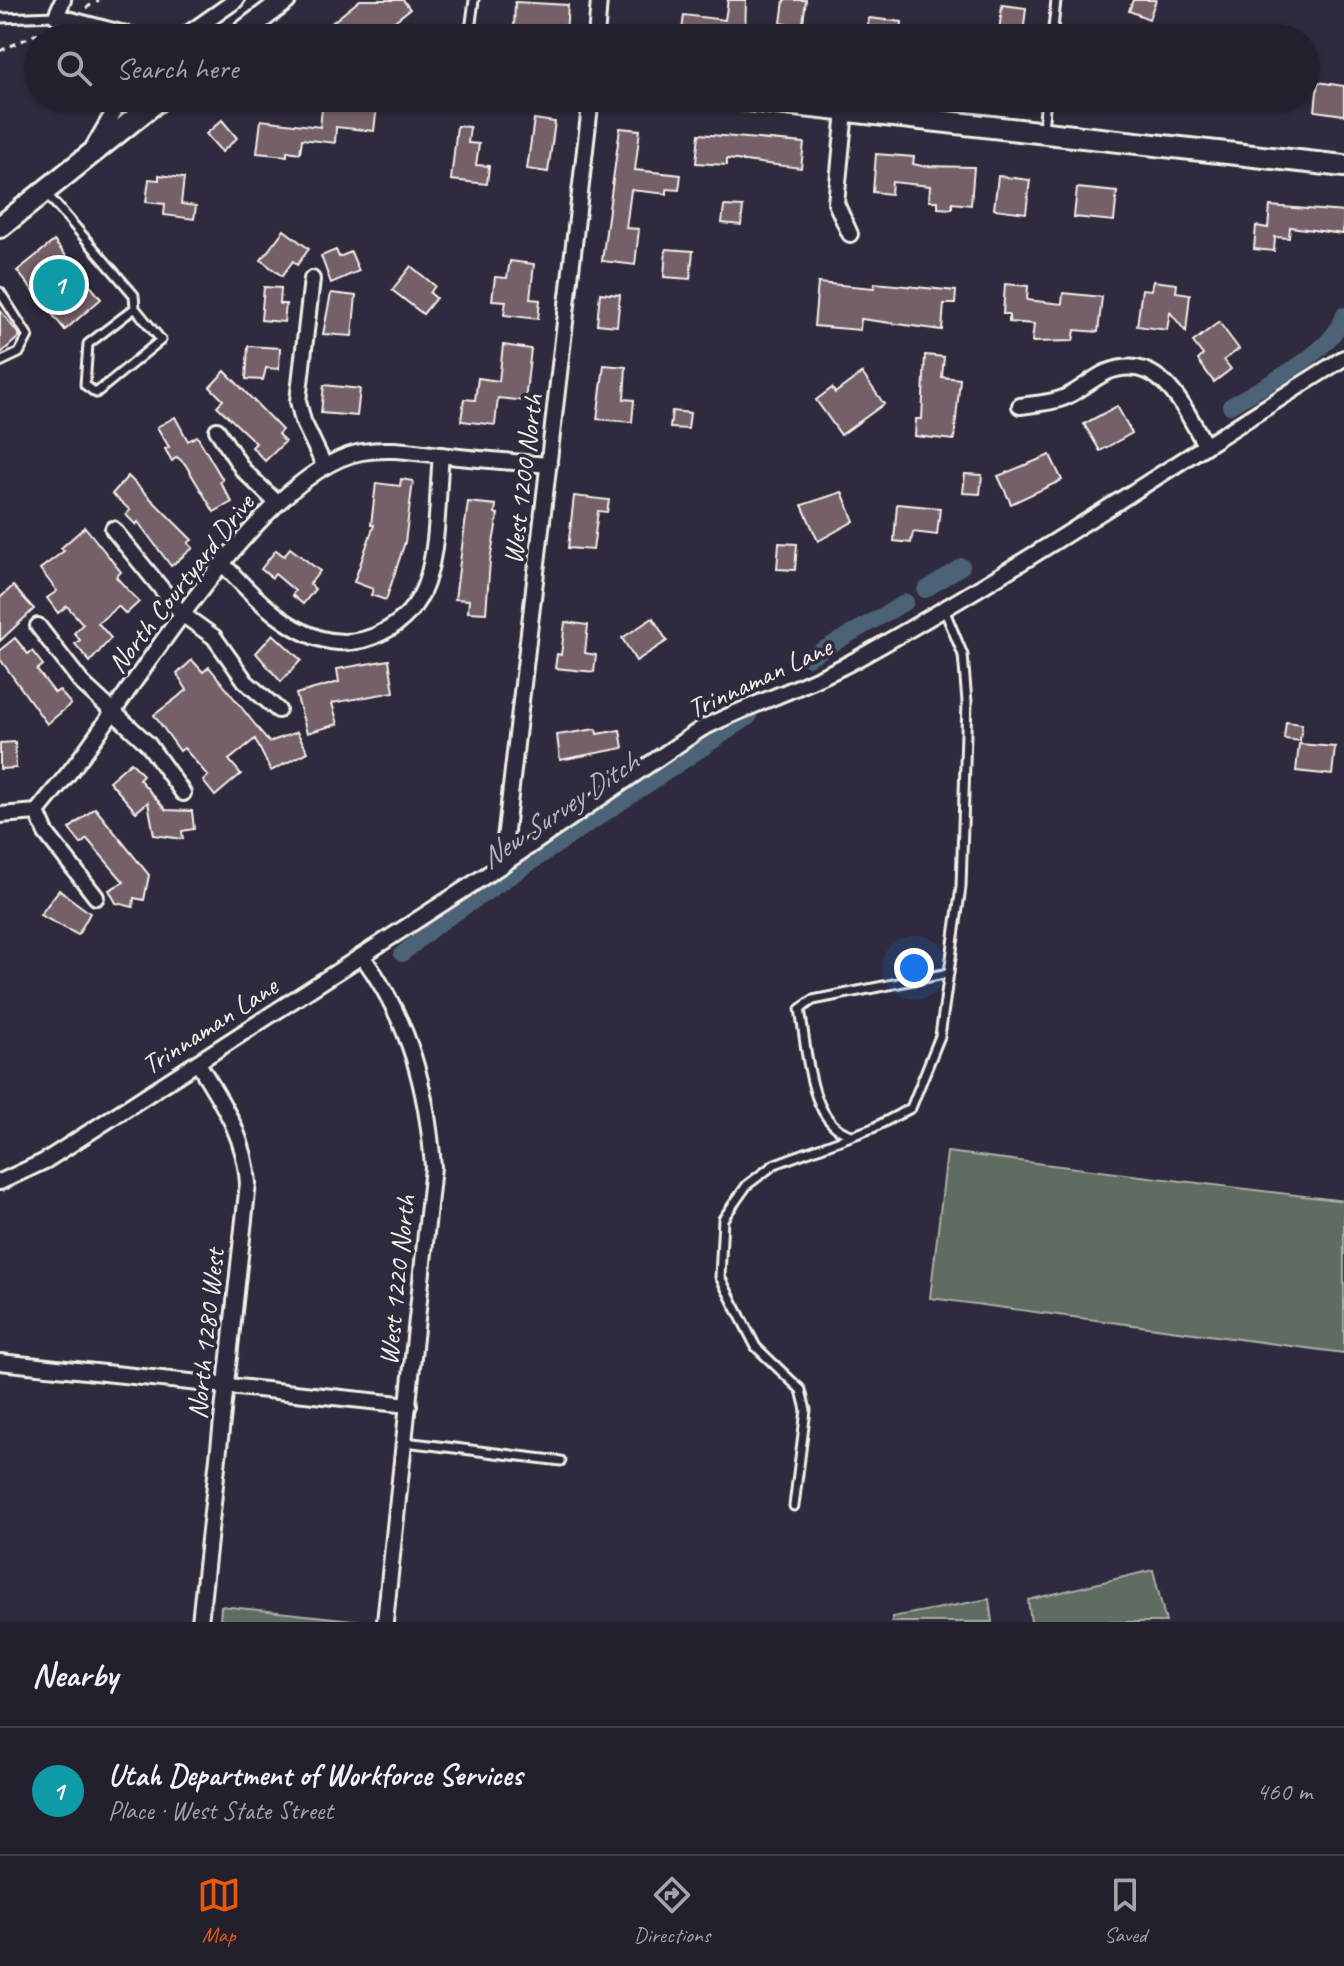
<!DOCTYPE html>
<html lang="en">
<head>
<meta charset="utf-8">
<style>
  :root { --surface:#23202e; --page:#2b2836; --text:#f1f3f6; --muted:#a3a3aa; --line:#403e4a; --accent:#ea580c }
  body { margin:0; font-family:Caveat,sans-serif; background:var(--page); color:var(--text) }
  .you { position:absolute; left:914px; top:968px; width:28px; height:28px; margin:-20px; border:6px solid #fff; border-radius:50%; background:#1a73e8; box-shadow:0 0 0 12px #1a73e833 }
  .badge { display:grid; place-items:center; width:52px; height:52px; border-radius:50%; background:var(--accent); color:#fff; font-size:26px; font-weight:700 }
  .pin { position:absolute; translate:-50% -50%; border:4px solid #fff; box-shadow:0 2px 8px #0006 }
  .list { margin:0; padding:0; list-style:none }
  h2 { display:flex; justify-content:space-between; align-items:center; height:104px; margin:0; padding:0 32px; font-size:34px }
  h2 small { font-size:26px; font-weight:400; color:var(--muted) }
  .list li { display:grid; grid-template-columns:52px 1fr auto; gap:24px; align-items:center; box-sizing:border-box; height:128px; padding:0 32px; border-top:2px solid var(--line) }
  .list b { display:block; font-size:30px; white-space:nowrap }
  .list p { margin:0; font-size:26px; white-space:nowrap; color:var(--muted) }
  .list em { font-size:26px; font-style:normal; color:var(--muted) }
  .icon { flex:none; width:44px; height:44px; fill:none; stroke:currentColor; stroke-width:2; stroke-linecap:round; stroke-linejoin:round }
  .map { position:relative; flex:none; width:1344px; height:1622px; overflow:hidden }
  .search { position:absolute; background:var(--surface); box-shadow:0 2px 6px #0004; left:24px; right:24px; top:24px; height:88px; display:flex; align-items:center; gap:20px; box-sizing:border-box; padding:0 28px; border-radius:44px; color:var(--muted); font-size:30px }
  .sheet { height:232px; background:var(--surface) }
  nav { display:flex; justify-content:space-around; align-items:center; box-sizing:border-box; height:112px; border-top:2px solid var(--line); background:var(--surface); font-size:22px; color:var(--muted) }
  nav a { display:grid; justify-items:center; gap:4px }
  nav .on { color:var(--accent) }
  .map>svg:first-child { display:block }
  .green { fill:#5f6c62; stroke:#aaaea5; stroke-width:2 }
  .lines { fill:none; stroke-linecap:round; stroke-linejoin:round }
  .canal { stroke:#4c6277; stroke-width:16 }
  .building { fill:#75616a; stroke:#f4f1e8; stroke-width:2 }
  .lane-casing { stroke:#f4f1e8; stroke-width:13 }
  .street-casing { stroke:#f4f1e8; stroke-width:20 }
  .secondary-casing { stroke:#f4f1e8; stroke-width:26 }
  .path { stroke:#f4f1e8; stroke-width:3; stroke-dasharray:6 6; stroke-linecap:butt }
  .lane { stroke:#2f2a3d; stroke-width:7 }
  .street { stroke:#2f2a3d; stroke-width:14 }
  .secondary { stroke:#2f2a3d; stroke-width:20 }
  .labels { text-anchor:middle; stroke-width:7; stroke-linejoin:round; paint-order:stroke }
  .street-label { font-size:28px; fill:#f4f1e8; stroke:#2f2a3d }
  .water-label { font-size:30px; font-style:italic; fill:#b1b8bb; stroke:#2f2a3d }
</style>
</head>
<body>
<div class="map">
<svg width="1344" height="1622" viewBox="0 0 1344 1622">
  <rect width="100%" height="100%" fill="#2f2a3d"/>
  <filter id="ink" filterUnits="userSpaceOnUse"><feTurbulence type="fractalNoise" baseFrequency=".0125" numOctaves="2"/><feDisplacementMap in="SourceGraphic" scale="16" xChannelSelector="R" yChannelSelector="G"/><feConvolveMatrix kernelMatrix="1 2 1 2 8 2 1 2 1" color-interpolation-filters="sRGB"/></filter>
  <g filter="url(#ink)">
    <g class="green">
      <path d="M947,1152l397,49v152l-414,-55z"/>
      <path d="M1153,1570l13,52h-135l-3,-22z"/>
      <path d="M989,1599l3,23h-100v-5z"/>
      <path d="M221,1606l140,15v1h-141z"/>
    </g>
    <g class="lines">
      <g class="canal">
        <path d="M1230,406c35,-22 101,-51 114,-91"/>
        <path d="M925,590l37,-24"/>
        <path d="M808,658l98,-56"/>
        <path d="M402,954l34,-28 313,-209"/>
      </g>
    </g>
    <g class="building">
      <path d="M360,0h43l7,9 -36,28 -10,-14 -46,11z"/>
      <path d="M728,0h18l-1,38h-64l3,-23 41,5z"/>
      <path d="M784,0h22l-5,38h-16l2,-14 -6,-1z"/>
      <path d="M1133,0h23l-7,19 -20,-8z"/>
      <path d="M515,2l53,3 -2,29 -34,1v-3l-18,-2z"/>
      <path d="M1002,5l24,3 -3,27 -24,-2z"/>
      <path d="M869,18l33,4 -1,16h-35z"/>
      <path d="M1318,82l26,4v29l-29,-4z"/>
      <path d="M323,100l54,6 -3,25 -38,-4 -1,16 -33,-4 -2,14 -13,-2v5l-30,-3 4,-33 59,7z"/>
      <path d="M534,119l21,3 -7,50 -21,-3z"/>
      <path d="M222,120l15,18 -15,14 -16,-18z"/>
      <path d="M457,126l13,1 -2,16 11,1 -3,21 13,1 -2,18 -36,-4z"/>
      <path d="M620,128l20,2 -5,40 46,5 -2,15 -12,-1v5l-36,-4 -5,38 13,1 -4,36 -33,-4z"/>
      <path d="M699,134l105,9 -3,25 -74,-9v6l-31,-2z"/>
      <path d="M876,154l38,3 -1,7 9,2 52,1 -3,38 -19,-2v6l-14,-1v-7h-9l1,-15 -38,-4 -1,12 -18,-2z"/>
      <path d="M159,175l25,3 -3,26 15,2 -2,13 -30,-4 1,-11 -19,-2 3,-23 10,1z"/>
      <path d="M998,176l32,4 -4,33 -32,-4z"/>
      <path d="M1077,188l40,4 -3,29 -40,-4z"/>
      <path d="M724,206l19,1 -2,18 -19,-2z"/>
      <path d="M1270,206l74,6 -1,22 -53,-7 -1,11 -14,-1 -1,14 -20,-2 2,-23 12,2z"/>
      <path d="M284,230l25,19 -12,16 -4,-4 -11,15 -21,-16z"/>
      <path d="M54,241l47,58 -36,31 -48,-59z"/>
      <path d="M666,249l27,2 -3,28 -26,-2z"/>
      <path d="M336,250l3,7 12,-5 8,19 -28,12 -10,-27z"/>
      <path d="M510,261l24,3 -4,35 10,1 -2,19 -34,-4 2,-14 -14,-1 3,-23 12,1z"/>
      <path d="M411,266l24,20 -5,7 6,5 -13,16 -31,-24z"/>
      <path d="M1153,281l24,3 -1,8 14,2 -4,38 -16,-20 -3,18 -30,-4 5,-37 9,1z"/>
      <path d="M818,283l56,5 1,-5 81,8 -1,13h-11l-2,26 -81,-11 -1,11 -46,-4z"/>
      <path d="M1005,284l23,2 -1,14 35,4 1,-11 39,4 -4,35 -23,-2 -2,11 -41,1 2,-18 -25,-2v-8h-6z"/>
      <path d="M264,287l17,1 -1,16h6l-2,18 -23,-2z"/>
      <path d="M331,293l25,3 -4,40 -29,-2z"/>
      <path d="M600,293l20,2 -3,31 -20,-2z"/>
      <path d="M0,310l20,26 -20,18z"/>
      <path d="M1219,322l20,27 -15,11 7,9 -17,13 -16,-22 5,-5 -10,-13z"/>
      <path d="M503,345l28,4 -6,52 -27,-3 -3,27 -34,-4 3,-22 11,1 3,-22 21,3z"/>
      <path d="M248,346l32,2 -1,21 -13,-1 -3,12 -17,-1z"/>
      <path d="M925,355l19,2 -2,20 18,2 -6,61 -39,-4 1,-17h6z"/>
      <path d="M604,365l22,2 -2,32 10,1 -2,22 -35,-3z"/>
      <path d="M225,371l57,59 -4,4 7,8 -20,19 -13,-14 4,-4 -39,-37 6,-6 -13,-13z"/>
      <path d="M862,373l22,31 -43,31 -25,-35 16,-12 3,5z"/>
      <path d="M324,385l36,4 -3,27 -36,-3z"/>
      <path d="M1117,406l15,27 -32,18 -16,-27z"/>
      <path d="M672,411l18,2 -2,16 -18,-1z"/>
      <path d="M175,417l13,24 9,-5 26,44 -3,2 12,20 -18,10 -29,-48 -8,-7 -5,4 -7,-12 4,-2 -12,-20z"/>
      <path d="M1050,455l12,25 -51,24 -13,-28z"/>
      <path d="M965,474l17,1 -2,19 -17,-1z"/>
      <path d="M128,476l64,64 -4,3 5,5 -22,18 -33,-44 -2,3 -10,-10 4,-5 -18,-16z"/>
      <path d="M401,479l12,2 -8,61 -19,58 -15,-5 2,-6 -19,-7 20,-57h-3l5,-42 24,3z"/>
      <path d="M842,492l12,29 -36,20 -16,-36z"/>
      <path d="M574,496l35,4 -2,12 -9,-1 -5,39 -25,-2z"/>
      <path d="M468,502l28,3 -1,8 3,1 -8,47 -4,52 -18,-1 1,-12 -14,-1z"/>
      <path d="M897,504l43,4 -3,27 -24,-3 -2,11 -17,-2z"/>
      <path d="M85,527l36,45 -5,5 23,25 -13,12 -8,-8 -20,17 13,15 -21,24 -15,-18 5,-4 -6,-7 9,-9 -16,-18 -9,7 -11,-15 10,-7 -17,-22 24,-18 -3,-3z"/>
      <path d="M779,543l18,1 -2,26 -18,-1z"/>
      <path d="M290,548l30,23 -10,13 5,5 -12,15 -11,-9 3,-4 -20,-17 -3,4 -11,-9 15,-19 8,6z"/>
      <path d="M13,586l21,23 -34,32v-43z"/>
      <path d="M653,618l14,23 -31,20 -14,-23z"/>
      <path d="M565,622l23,3 -3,28 11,2 -2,17 -39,-4 2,-14 4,1z"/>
      <path d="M273,634l28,26 -20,22 -25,-29z"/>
      <path d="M15,638l13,16 4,-3 11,14 -6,5 18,23 4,-3 12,14 -24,20 -47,-65v-9z"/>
      <path d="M192,660l11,12 6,-5 60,75 28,-10 11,20 -37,19 -16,-32 -26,21 12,14 -26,22 -12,-15 5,-5 -24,-28 -4,3 -26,-36 33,-25 -10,-16z"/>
      <path d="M389,660l5,32 -62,11 6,21 -31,9 -11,-39 43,-12 -2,-13z"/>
      <path d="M1286,722l16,2 -2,17 -16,-2z"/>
      <path d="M596,729l1,5 23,-4 3,18 -63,12 -3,-25z"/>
      <path d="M15,742l1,26 -16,1v-26z"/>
      <path d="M1299,744l36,3 -3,28 -36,-4z"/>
      <path d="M131,762l12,13 -4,4 27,31 26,1 2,18 -12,2 1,8 -29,-4 -6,-33 -12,10 -27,-31z"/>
      <path d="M95,808l54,67 -5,25 -10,-2 -1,9 -17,-4 -7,-13 15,-8 -37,-43 -6,5 -12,-15z"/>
      <path d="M59,890l31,23 -12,22 -38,-20z"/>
    </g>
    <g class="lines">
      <defs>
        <g id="lane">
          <path d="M0,18l56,-2"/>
          <path d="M469,38l5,-38"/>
          <path d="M1052,38l4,-38"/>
          <path d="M1043,130l3,-32"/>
          <path d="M46,193l88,102 1,13 -47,36 -3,41 11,8 65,-53 -26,-32"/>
          <path d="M0,292l28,44 -9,17 -19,9"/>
          <path d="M852,1135c-44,-10 -45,-88 -52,-126l13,-9 136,-27"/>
          <path d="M405,1442l156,19"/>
          <path d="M794,1506l12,-96 -5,-20 -45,-43 -36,-70 3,-58 24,-34 28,-21 98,-36 38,-20 29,-72 21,-149 6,-185 -4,-47 -19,-46"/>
        </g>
        <g id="street">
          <path d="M63,0l-7,16 84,22"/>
          <path d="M182,38l54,-38"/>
          <path d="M596,38l3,-38"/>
          <path d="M845,111l-9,92 14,31"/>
          <path d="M94,146l28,-48"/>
          <path d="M312,279l-14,122 5,20 21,44"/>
          <path d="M1020,406c14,-2 30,-3 43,-8 16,-6 28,-19 44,-26 53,-21 77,35 98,73"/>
          <path d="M217,430l26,40 34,33"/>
          <path d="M113,529l69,85 32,23 32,45 32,28"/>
          <path d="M223,564c41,44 96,102 160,68 20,-10 35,-27 43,-49 13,-39 11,-87 15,-128"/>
          <path d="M38,626l44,57 66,61 35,49"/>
          <path d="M37,812c12,-16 26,-31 38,-47 60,-78 190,-297 287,-313 27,-5 51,0 78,3 36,4 73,7 109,10"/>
          <path d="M37,812l9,21 50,64"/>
          <path d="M0,815l37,-3"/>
          <path d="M502,865l89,-767"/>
          <path d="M363,957c47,65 64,131 70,210l-48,455"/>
          <path d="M198,1063c24,40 47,72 50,120l-48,439"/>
          <path d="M0,1182l45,-21 457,-296 199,-136c51,-26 106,-42 156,-70 166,-92 325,-200 487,-301"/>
          <path d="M0,1362l409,43"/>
        </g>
        <g id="secondary">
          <path d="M235,38l50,-38"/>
          <path d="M731,98l613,68"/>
          <path d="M0,227l161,-129"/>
        </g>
      </defs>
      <use href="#lane" class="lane-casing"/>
      <use href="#street" class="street-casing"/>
      <use href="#secondary" class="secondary-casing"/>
      <g class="path">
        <path d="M86,8l13,-8"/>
        <path d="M0,51l47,-22"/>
      </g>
      <use href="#lane" class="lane"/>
      <use href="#street" class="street"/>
      <use href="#secondary" class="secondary"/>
    </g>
  </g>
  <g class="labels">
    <g class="street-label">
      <text transform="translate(522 479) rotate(-83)" y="10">West 1200 North</text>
      <text transform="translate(180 583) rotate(-52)" y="10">North Courtyard Drive</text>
      <text transform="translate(759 677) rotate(-25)" y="10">Trinnaman Lane</text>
      <text transform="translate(209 1025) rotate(-33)" y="10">Trinnaman Lane</text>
      <text transform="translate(396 1280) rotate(-84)" y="10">West 1220 North</text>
      <text transform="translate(205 1334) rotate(-84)" y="10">North 1280 West</text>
    </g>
    <g class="water-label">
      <text transform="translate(559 810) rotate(-34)" y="10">New Survey Ditch</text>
    </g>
  </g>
</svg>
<div class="you"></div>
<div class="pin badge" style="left:59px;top:285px;background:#0f9aa8">1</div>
<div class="search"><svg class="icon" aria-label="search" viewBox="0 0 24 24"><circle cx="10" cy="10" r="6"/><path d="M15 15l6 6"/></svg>Search here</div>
</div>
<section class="sheet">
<h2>Nearby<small></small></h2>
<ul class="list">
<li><span class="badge" style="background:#0f9aa8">1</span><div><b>Utah Department of Workforce Services</b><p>Place · West State Street</p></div><em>460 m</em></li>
</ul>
</section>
<nav>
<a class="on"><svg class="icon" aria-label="map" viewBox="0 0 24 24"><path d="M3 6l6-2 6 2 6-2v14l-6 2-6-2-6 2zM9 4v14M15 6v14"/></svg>Map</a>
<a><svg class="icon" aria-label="directions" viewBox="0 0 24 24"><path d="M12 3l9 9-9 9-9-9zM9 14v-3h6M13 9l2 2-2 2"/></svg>Directions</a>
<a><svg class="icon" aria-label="saved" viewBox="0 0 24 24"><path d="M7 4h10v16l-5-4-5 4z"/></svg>Saved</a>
</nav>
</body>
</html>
